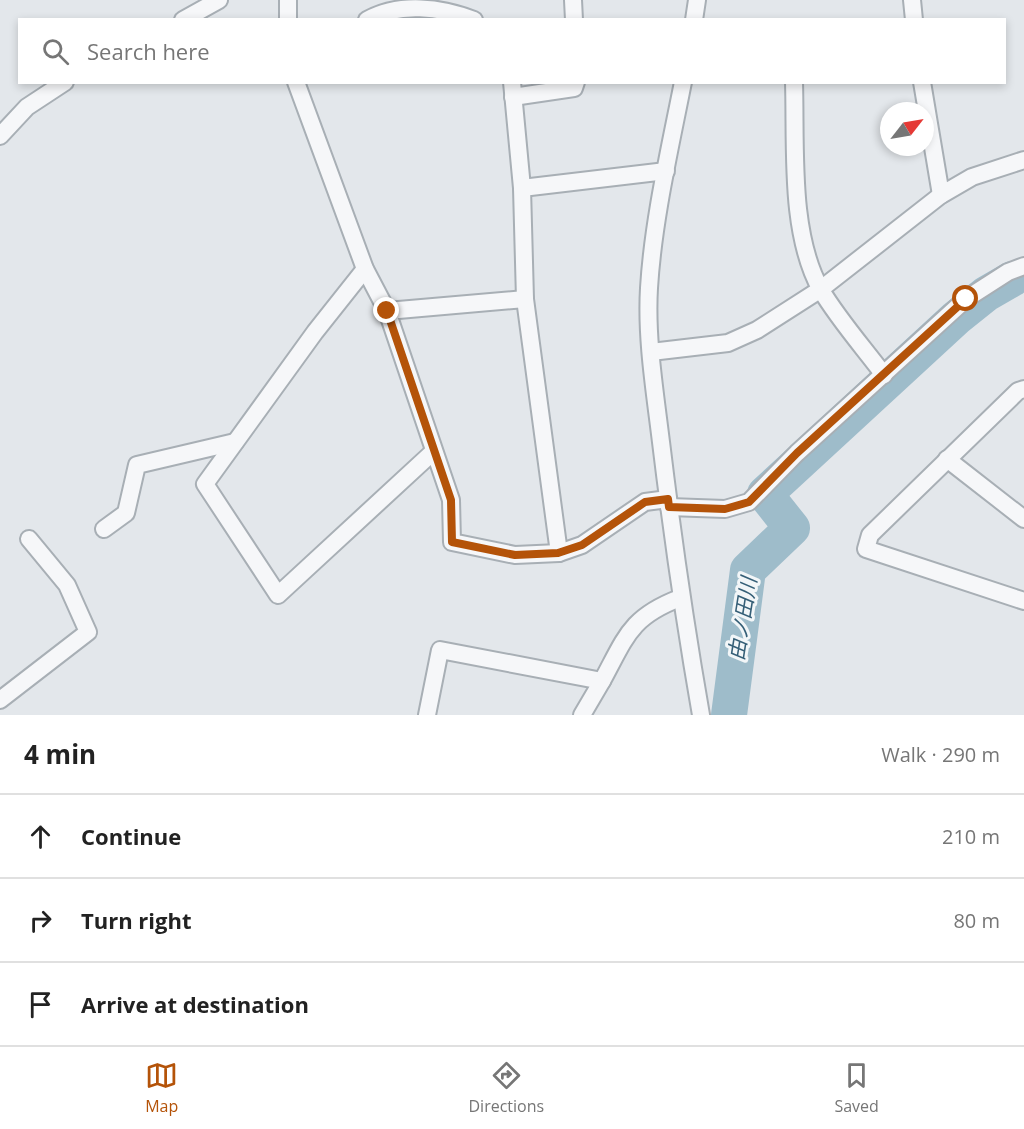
<!DOCTYPE html>
<html lang="en">
<head>
<meta charset="utf-8">
<style>
  :root { --surface:#fff; --page:#f6f6f6; --text:#222; --muted:#767676; --line:#e0e0e0; --accent:#b45309 }
  body { margin:0; font-family:"Open Sans","Noto Sans JP",sans-serif; background:var(--page); color:var(--text) }
  .compass { position:absolute; left:880px; top:102px; width:54px; height:54px; border-radius:50%; background:var(--surface); box-shadow:0 3px 9px #0003; rotate:59deg }
  .stop { position:absolute; width:18px; height:18px; margin:-14px; border:4px solid #b45309; border-radius:50%; background:#fff }
  .stop.end { background:#b45309; border-color:#fff; box-shadow:0 2px 6px #0008 }
  .list { margin:0; padding:0; list-style:none }
  h2 { display:flex; justify-content:space-between; align-items:center; height:78px; margin:0; padding:0 24px; font-size:26px }
  h2 small { font-size:20px; font-weight:400; color:var(--muted) }
  .list li { display:grid; grid-template-columns:39px 1fr auto; gap:18px; align-items:center; box-sizing:border-box; height:84px; padding:0 24px; border-top:2px solid var(--line) }
  .list b { display:block; font-size:22px; white-space:nowrap }
  .list em { font-size:20px; font-style:normal; color:var(--muted) }
  .icon { flex:none; width:33px; height:33px; fill:none; stroke:currentColor; stroke-width:2; stroke-linecap:round; stroke-linejoin:round }
  .map { position:relative; flex:none; width:1024px; height:715px; overflow:hidden }
  .search { position:absolute; background:var(--surface); box-shadow:0 3px 9px #0003; left:18px; right:18px; top:18px; height:66px; display:flex; align-items:center; gap:15px; box-sizing:border-box; padding:0 21px; border-radius:0px; color:var(--muted); font-size:22px }
  .sheet { height:330px; background:var(--surface) }
  nav { display:flex; justify-content:space-around; align-items:center; box-sizing:border-box; height:84px; border-top:2px solid var(--line); background:var(--surface); font-size:16px; color:var(--muted) }
  nav a { display:grid; justify-items:center; gap:3px }
  nav .on { color:var(--accent) }
  .map>svg:first-child { display:block }
  .lines { fill:none; stroke-linecap:round; stroke-linejoin:round }
  .river { stroke:#9ebcca; stroke-width:36 }
  .street-casing { stroke:#a8afb5; stroke-width:20 }
  .street { stroke:#f6f7f9; stroke-width:16 }
  .route { stroke:#b45309; stroke-width:8 }
  .labels { text-anchor:middle; stroke-width:6; stroke-linejoin:round; paint-order:stroke }
  .water-label { font-size:21px; font-style:italic; fill:#355f77; stroke:#f2f6f8 }
</style>
</head>
<body>
<div class="map">
<svg width="1024" height="715" viewBox="0 0 1024 715">
  <rect width="100%" height="100%" fill="#e3e7eb"/>
  <g class="lines">
    <path class="river" d="M729,715l19,-145 44,-42 -27,-34 191,-176 30,-24 26,-15"/>
    <defs>
      <g id="street">
        <path d="M288,0v20"/>
        <path d="M573,0l1,20"/>
        <path d="M912,0l2,20"/>
        <path d="M183,20l36,-20"/>
        <path d="M367,20c32,-18 74,-13 107,0"/>
        <path d="M694,20l3,-20"/>
        <path d="M296,82l69,187 22,42 64,189 1,42 63,13 44,-2 23,-8 63,-43 23,-3"/>
        <path d="M512,82l10,106 3,111 34,254"/>
        <path d="M683,82c-13,66 -30,139 -34,206 -3,51 6,104 12,154 11,91 24,182 40,273"/>
        <path d="M794,82c2,65 -5,151 27,208 18,30 42,57 63,85"/>
        <path d="M922,82l19,113"/>
        <path d="M513,97l61,-9 2,-6"/>
        <path d="M0,136l27,-29 38,-25"/>
        <path d="M522,188l144,-17"/>
        <path d="M365,269l-50,63 -110,152 73,111 155,-143"/>
        <path d="M387,311l138,-12"/>
        <path d="M651,352l77,-9 29,-13 64,-41 120,-94 31,-18 52,-17"/>
        <path d="M1024,389l-6,2 -148,144 -4,14 158,52"/>
        <path d="M947,459l77,60"/>
        <path d="M669,507l56,2 24,-7 48,-49 169,-154 42,-27 16,-6"/>
        <path d="M104,529l22,-16 11,-48 98,-23"/>
        <path d="M602,681c24,-44 28,-64 78,-83"/>
        <path d="M0,700l88,-68 -21,-47 -38,-46"/>
        <path d="M427,715l13,-65 162,31 -20,34"/>
      </g>
    </defs>
    <use href="#street" class="street-casing"/>
    <use href="#street" class="street"/>
  </g>
  <g class="lines">
    <path class="route" d="M387,311l64,189 1,42 63,13 43,-2 24,-8 63,-43 23,-3 1,8 56,2 24,-7 48,-49 169,-154"/>
  </g>
  <g class="labels">
    <g class="water-label">
      <text transform="translate(743 619) rotate(-81)" y="7">由ノ田川</text>
    </g>
  </g>
</svg>
<svg class="compass" viewBox="-18 -18 36 36"><path d="M0-13l5 13h-10z" fill="#e53935"/><path d="M0 13l5-13h-10z" fill="#767676"/></svg>
<div class="stop" style="left:966px;top:299px"></div>
<div class="stop end" style="left:387px;top:311px"></div>
<div class="search"><svg class="icon" aria-label="search" viewBox="0 0 24 24"><circle cx="10" cy="10" r="6"/><path d="M15 15l6 6"/></svg>Search here</div>
</div>
<section class="sheet">
<h2>4 min<small>Walk · 290 m</small></h2>
<ul class="list">
<li><svg class="icon" aria-label="ahead" viewBox="0 0 24 24"><path d="M12 20V5M6 11l6-6 6 6"/></svg><div><b>Continue</b></div><em>210 m</em></li>
<li><svg class="icon" aria-label="right" viewBox="0 0 24 24"><path d="M7 20v-9h11M14 6l5 5-5 5"/></svg><div><b>Turn right</b></div><em>80 m</em></li>
<li><svg class="icon" aria-label="arrive" viewBox="0 0 24 24"><path d="M6 21V4h12l-3 4 3 4H6"/></svg><div><b>Arrive at destination</b></div></li>
</ul>
</section>
<nav>
<a class="on"><svg class="icon" aria-label="map" viewBox="0 0 24 24"><path d="M3 6l6-2 6 2 6-2v14l-6 2-6-2-6 2zM9 4v14M15 6v14"/></svg>Map</a>
<a><svg class="icon" aria-label="directions" viewBox="0 0 24 24"><path d="M12 3l9 9-9 9-9-9zM9 14v-3h6M13 9l2 2-2 2"/></svg>Directions</a>
<a><svg class="icon" aria-label="saved" viewBox="0 0 24 24"><path d="M7 4h10v16l-5-4-5 4z"/></svg>Saved</a>
</nav>
</body>
</html>
